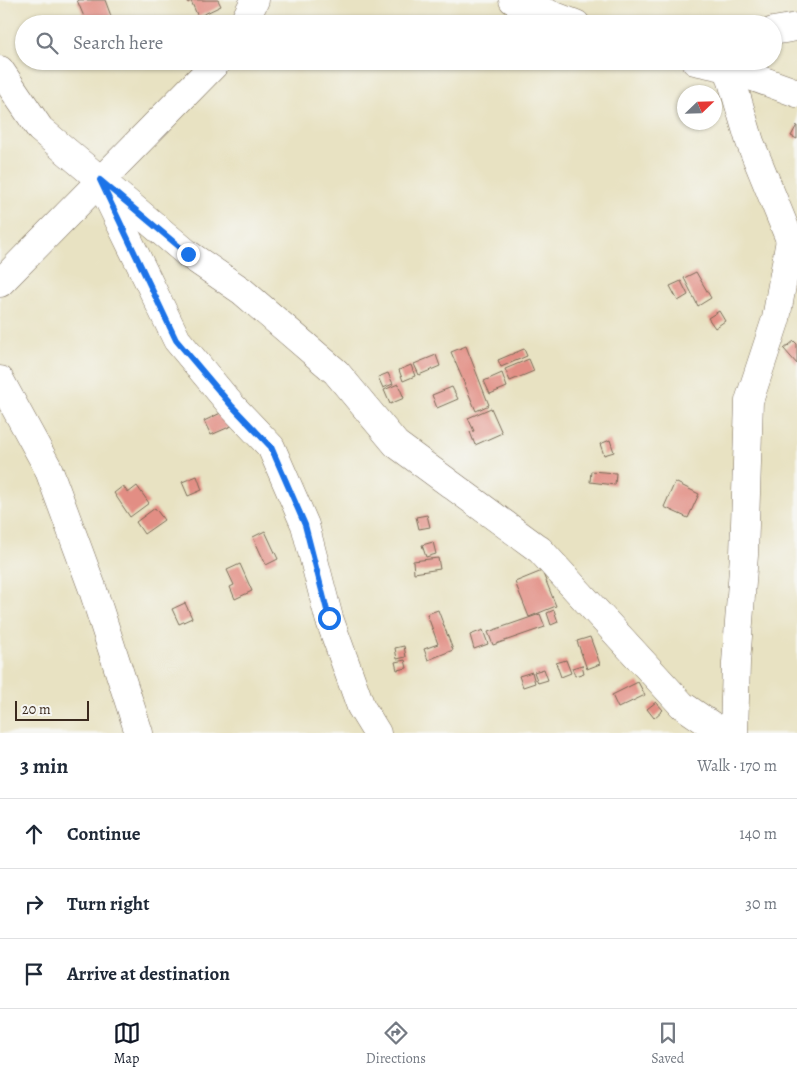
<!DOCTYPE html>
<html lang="en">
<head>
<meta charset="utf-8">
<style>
  :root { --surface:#fff; --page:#f2f2f3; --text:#1f2937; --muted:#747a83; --line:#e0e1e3; --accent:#111827 }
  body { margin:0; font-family:Alegreya,serif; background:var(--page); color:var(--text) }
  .compass { position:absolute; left:677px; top:85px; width:45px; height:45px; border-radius:50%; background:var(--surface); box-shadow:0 1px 4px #0004; rotate:67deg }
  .scale { position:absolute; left:15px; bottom:12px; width:74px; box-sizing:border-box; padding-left:5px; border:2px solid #3b2a1e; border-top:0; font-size:14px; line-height:18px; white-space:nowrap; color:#3b2a1e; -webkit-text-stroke:4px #f6f6f2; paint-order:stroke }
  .stop { position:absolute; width:15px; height:15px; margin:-11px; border:4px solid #1a73e8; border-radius:50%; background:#fff }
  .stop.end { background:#1a73e8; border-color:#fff; box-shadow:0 1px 5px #0008 }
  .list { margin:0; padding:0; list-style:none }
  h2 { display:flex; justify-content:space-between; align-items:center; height:65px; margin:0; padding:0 20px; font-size:21px }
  h2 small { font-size:16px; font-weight:400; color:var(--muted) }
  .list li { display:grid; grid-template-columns:32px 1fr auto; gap:15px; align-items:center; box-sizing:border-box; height:70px; padding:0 20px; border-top:1px solid var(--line) }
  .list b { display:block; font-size:19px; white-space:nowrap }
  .list em { font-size:16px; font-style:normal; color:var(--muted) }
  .icon { flex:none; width:28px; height:28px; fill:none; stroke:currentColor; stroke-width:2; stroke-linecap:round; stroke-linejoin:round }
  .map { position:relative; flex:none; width:797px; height:733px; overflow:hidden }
  .search { position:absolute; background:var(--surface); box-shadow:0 1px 4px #0004; left:15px; right:15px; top:15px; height:55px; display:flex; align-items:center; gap:12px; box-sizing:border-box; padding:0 18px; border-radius:28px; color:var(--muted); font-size:19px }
  .sheet { height:275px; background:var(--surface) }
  nav { display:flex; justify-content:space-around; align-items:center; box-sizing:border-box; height:70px; border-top:1px solid var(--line); background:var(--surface); font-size:14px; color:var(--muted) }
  nav a { display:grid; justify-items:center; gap:2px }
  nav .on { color:var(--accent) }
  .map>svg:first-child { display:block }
  .building { fill:#e28e84 }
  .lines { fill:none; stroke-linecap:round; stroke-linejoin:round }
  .minor-casing { stroke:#786a57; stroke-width:29 }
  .minor { stroke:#fff; stroke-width:28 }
  .route { stroke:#1a73e8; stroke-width:6 }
</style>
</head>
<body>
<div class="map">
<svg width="797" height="733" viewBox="0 0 797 733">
  <rect width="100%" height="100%" fill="#f6f6f2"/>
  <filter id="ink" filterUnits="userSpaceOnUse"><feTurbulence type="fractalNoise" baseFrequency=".02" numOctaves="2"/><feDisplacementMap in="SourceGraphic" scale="10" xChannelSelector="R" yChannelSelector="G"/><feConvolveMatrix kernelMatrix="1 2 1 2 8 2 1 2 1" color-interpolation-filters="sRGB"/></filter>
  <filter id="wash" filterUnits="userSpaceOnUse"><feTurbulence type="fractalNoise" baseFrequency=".0096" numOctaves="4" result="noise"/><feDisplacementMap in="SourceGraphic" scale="20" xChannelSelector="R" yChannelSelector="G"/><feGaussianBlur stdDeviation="1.12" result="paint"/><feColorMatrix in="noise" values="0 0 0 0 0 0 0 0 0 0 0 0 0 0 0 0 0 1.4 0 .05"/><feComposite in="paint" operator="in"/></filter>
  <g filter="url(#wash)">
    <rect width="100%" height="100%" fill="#e8e2c2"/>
    <g id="blocks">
      <g class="building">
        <path d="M77,0h28l9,24h-27z"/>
        <path d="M187,0h31l3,6 -23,11 -7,-16 -3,2z"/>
        <path d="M797,125v14l-6,-3z"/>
        <path d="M696,272l15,26 -13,8 -14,-28z"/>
        <path d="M681,281l7,14 -10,6 -8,-15z"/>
        <path d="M719,311l6,10 -10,7 -7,-10z"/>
        <path d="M794,341l3,3v20l-13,-15z"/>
        <path d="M466,346l23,59 -13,6 -25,-59z"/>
        <path d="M524,349l3,7 -26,11 -3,-7z"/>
        <path d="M436,355l4,11 -21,9 -5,-11z"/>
        <path d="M529,359l5,12 -24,10 -5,-12z"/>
        <path d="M411,365l4,11 -12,5 -4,-11z"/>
        <path d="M388,373l5,11 -10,4 -5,-11z"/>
        <path d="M502,373l5,14 -17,7 -6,-13z"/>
        <path d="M398,384l6,14 -14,6 -6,-14z"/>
        <path d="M452,387l6,12 -21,9 -5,-13z"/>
        <path d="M491,408l11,25 -27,12 -5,-13 4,-1 -6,-13z"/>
        <path d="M229,409l7,15 -25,11 -7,-14z"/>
        <path d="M610,440l4,12 -10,3 -4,-11z"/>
        <path d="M591,471l25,2 -1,12 -25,-3z"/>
        <path d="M197,476l5,14 -14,6 -6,-14z"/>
        <path d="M675,482l24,12 -11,24 -24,-11z"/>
        <path d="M123,486l5,7 9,-7 12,17 -19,14 -16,-24z"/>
        <path d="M155,508l9,12 -20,14 -8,-12z"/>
        <path d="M427,515l3,12 -11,2 -3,-12z"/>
        <path d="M265,531l13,28 -12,6 -13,-28z"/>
        <path d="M433,542l3,12 -10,3 -4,-12z"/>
        <path d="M438,558l2,11 -26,4 -1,-12z"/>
        <path d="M240,564l12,27 -17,8 -5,-12 4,-2 -7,-15z"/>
        <path d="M542,571l14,35 -27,11 -14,-35z"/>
        <path d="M185,603l7,15 -13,6 -7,-15z"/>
        <path d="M438,610l15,40 -25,10 -4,-11 14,-5 -11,-30z"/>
        <path d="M554,610l4,12 -7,3 -4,-12z"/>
        <path d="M540,614l5,13 -52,18 -5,-13z"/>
        <path d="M483,630l5,14 -14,5 -4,-14z"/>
        <path d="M590,637l10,27 -13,5 -10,-28z"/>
        <path d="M404,646l2,11 -9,2 -2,-11z"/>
        <path d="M405,660l2,8 -10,2 -2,-8z"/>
        <path d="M566,660l5,13 -10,4 -5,-14z"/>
        <path d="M582,665l2,8 -9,3 -3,-8z"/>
        <path d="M544,669l4,11 -10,3 -4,-11z"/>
        <path d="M532,672l3,11 -12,4 -4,-11z"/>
        <path d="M638,682l7,13 -27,13 -6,-13z"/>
        <path d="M656,702l7,8 -9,8 -7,-9z"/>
      </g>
    </g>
  </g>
  <g filter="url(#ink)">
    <use href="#blocks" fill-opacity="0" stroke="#786a57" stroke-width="1"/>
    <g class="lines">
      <defs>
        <g id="minor">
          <path d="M513,0l63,24"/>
          <path d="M243,24l12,-24"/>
          <path d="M773,31l24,-4"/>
          <path d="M695,61l33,7 69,25"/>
          <path d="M728,68l22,74 40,98 7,6"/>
          <path d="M0,70l40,59 148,125 54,37 94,81 60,72 144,106 142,155 41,28"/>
          <path d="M104,190l73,150 54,65 40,42 34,78 24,93 32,89 16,26"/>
          <path d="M0,283l218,-222"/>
          <path d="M0,380l48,88 44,119 47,146"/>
          <path d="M734,733l2,-70 8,-108 5,-154 27,-82 14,-79"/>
        </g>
      </defs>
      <use href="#minor" class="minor-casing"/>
      <use href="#minor" class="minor"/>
    </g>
  </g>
  <g class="lines" filter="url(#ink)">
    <path class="route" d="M188,254l-88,-74 76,160 55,65 40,42 34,78 24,93"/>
  </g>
</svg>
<svg class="compass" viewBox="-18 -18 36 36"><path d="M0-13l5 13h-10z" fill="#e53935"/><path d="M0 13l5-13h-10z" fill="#747a83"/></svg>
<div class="scale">20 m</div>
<div class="stop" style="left:329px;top:618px"></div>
<div class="stop end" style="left:188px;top:254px"></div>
<div class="search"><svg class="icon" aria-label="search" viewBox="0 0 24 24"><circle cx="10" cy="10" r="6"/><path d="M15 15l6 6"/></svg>Search here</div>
</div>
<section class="sheet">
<h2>3 min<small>Walk · 170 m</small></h2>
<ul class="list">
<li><svg class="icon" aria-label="ahead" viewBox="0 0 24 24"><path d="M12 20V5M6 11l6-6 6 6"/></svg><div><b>Continue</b></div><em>140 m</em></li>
<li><svg class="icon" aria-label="right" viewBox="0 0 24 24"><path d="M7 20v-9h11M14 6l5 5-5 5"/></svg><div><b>Turn right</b></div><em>30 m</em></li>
<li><svg class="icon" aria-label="arrive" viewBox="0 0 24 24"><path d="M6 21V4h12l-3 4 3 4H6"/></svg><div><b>Arrive at destination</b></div></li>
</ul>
</section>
<nav>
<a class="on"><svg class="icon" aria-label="map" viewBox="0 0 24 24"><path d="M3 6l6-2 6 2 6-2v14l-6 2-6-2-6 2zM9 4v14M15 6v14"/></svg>Map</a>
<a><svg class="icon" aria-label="directions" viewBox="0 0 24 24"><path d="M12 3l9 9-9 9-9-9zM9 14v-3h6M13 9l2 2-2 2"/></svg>Directions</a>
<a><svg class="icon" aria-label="saved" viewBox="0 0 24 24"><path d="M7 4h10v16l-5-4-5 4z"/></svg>Saved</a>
</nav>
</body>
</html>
